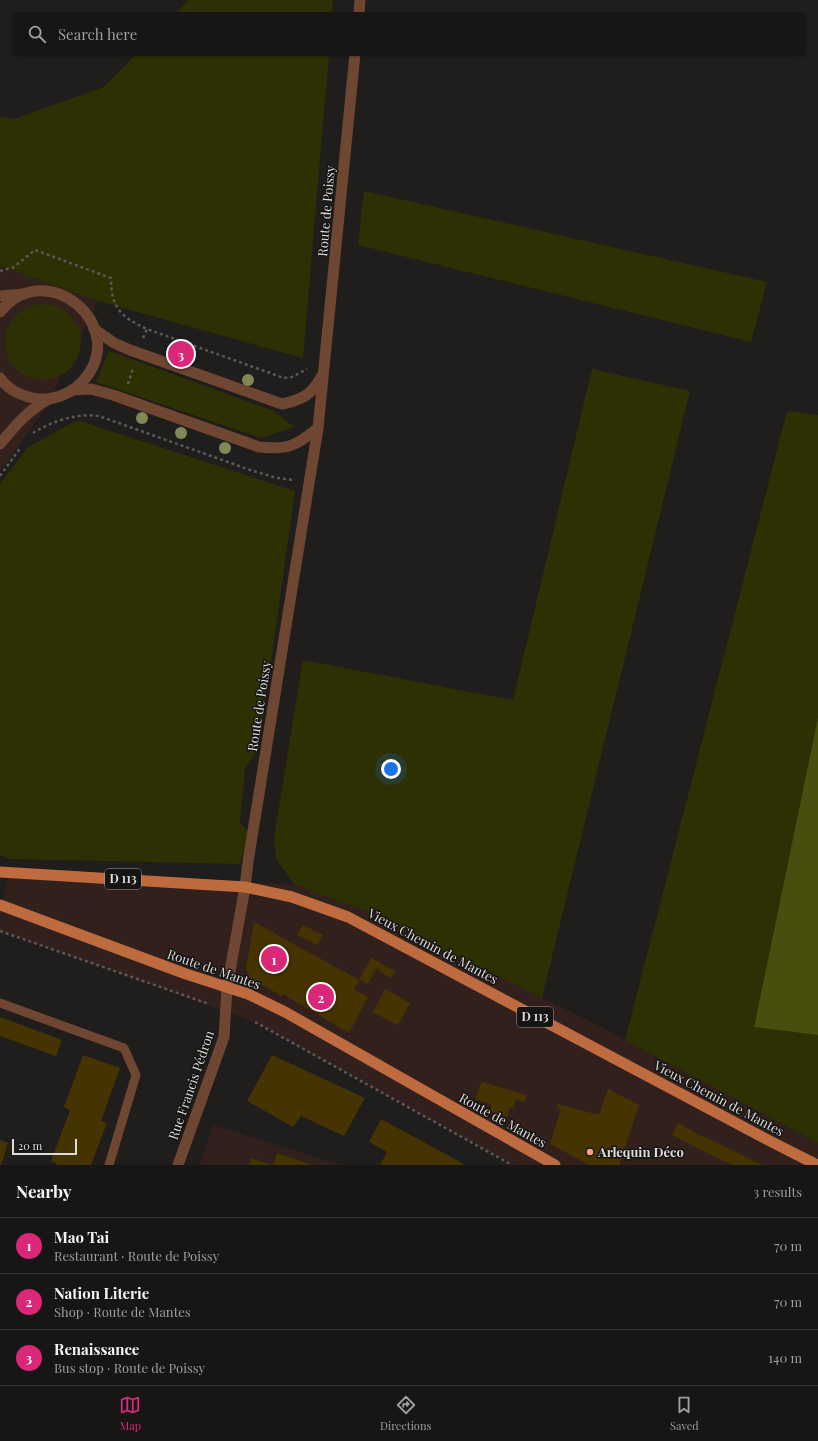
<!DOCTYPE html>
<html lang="en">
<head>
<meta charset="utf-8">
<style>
  :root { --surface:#171615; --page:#201f1e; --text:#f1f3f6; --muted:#9e9fa0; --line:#363534; --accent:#db2777 }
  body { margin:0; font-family:"Playfair Display",serif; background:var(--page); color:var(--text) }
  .scale { position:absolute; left:12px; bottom:10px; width:65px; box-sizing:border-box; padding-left:4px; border:2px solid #dddcdb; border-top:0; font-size:11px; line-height:14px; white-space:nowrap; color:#dddcdb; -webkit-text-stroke:3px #161513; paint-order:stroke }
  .you { position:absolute; left:391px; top:769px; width:14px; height:14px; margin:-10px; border:3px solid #fff; border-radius:50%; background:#1a73e8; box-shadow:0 0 0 6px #1a73e833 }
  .badge { display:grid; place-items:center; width:26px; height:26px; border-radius:50%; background:var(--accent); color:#fff; font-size:13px; font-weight:700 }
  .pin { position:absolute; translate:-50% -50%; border:2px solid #fff; box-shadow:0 1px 4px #0006 }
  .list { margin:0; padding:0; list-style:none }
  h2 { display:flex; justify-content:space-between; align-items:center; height:52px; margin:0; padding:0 16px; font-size:17px }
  h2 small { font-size:13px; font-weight:400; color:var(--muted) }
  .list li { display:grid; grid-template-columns:26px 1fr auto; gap:12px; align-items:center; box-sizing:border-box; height:56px; padding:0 16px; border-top:1px solid var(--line) }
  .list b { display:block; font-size:15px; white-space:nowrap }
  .list p { margin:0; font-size:13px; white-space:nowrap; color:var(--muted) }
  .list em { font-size:13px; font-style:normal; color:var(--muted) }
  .icon { flex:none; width:22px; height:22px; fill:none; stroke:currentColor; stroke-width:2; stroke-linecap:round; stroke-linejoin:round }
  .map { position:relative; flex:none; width:818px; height:1165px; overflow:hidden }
  .search { position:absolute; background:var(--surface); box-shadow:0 1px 3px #0004; left:12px; right:12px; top:12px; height:44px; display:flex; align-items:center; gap:10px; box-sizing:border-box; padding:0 14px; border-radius:6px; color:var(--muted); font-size:15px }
  .sheet { height:220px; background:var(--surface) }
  nav { display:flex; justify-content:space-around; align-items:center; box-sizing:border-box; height:56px; border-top:1px solid var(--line); background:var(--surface); font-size:11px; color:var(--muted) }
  nav a { display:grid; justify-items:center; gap:2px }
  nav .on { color:var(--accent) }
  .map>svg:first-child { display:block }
  .commercial { fill:#32201d }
  .green { fill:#2c3002 }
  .forest { fill:#484e0e }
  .building { fill:#453402 }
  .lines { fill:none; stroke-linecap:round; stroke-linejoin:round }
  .path { stroke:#595857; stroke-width:2.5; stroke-dasharray:3 3; stroke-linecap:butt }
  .service { stroke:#6f4632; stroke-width:9 }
  .minor { stroke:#6f4632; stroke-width:11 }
  .tertiary { stroke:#6f4632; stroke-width:11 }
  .primary { stroke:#bf6b40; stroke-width:11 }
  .tree { fill:#818755 }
  .poi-dot { fill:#f49f86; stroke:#161513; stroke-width:1.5 }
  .labels { text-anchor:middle; stroke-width:3; stroke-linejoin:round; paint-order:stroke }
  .shield { fill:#161513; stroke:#a1a09f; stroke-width:1 }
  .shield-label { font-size:12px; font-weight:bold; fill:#dddcdb }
  .street-label { font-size:13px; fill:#dddcdb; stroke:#161513 }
  .poi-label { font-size:13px; font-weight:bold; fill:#dddcdb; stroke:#161513; text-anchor:start }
</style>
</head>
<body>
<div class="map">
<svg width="818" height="1165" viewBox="0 0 818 1165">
  <rect width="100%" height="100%" fill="#1f1e1c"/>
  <g class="commercial">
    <path d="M0,266l98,35 -52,106 -46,65z"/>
    <path d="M11,867l284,18 76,28 226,112 221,118v22h-305l-258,-143 -255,-91v-22z"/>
    <path d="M213,1125l128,40h-141z"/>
  </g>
  <g class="green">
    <path d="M189,0h144l-1,14h-157z"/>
    <path d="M136,54h193l-26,304 -205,-57 -98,-35v-149l14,2 90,-32z"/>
    <path d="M364,191l403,91 -16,60 -393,-97z"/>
    <circle cx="43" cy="342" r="38"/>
    <path d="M109,351l165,60 20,16 -33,11 -165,-56z"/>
    <path d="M592,369l98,22 -148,607 -171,-85 -76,-28 -19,-26 -2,-22 29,-177 210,40z"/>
    <path d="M787,411l31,4v302l-64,309 64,9v108l-193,-103z"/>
    <path d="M77,420l218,71 -36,257 -14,20 -5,55 9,9 -9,32 -229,-5 -11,-4v-371l27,-36z"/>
  </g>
  <path class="forest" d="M818,717v318l-64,-8z"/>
  <g class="building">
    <path d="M254,922l105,58 -5,10 14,7 -19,36 -66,-39 -1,2 -32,-18 -4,-9z"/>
    <path d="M303,925l20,10 -6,10 -20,-10z"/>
    <path d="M371,958l24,13 -4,7 -15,-9 -8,15 -9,-4z"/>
    <path d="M385,989l25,14 -12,22 -25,-13z"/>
    <path d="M0,1017l62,23 -6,16 -56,-20z"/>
    <path d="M83,1055l37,13 -19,53 6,2 -16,42h-34v-1l-6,-3 19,-51 -6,-3z"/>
    <path d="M272,1055l93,43 -21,38 -43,-20 -8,11 -46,-26z"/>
    <path d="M482,1082l45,13 -2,7 -9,-3 -3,10 -3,-1 -3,9 -8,-4 -1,2 -8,-5 1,-6 -16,-5z"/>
    <path d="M608,1089l31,16 -20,60h-30l-39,-21 11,-35 -4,-1 1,-4 41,11z"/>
    <path d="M381,1119l83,45 -1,1h-83l7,-13 -18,-10z"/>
    <path d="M678,1123l24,14 1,-1 59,29h-28l-4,-2 -1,1 -57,-29z"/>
    <path d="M0,1140l8,3 -7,22h-1z"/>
    <path d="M277,1153l35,12h-39z"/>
    <path d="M251,1158l20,7h-22z"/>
  </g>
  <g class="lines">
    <g class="path">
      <path d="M0,271l14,-4 21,-17 76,28c0,30 10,39 36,51l137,49 8,-1 15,-8"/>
      <path d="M143,338l4,-9"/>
      <path d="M128,384l5,-16"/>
      <path d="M33,433c19,-12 44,-20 66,-17l154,55 24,7 17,2"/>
      <path d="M0,476l21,-29"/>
      <path d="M0,931l209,73"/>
      <path d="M255,1022l257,143"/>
    </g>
    <path class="service" d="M0,1003l124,45 12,27 -27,90"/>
    <g class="minor">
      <path d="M0,296l24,-2"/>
      <path d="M178,1165l46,-128 3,-49 18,-101 3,-25 70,-434"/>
    </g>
    <g class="tertiary">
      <path d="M359,14l1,-14"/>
      <path d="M0,312c46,-58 132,15 83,69 -9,10 -22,16 -35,18 -17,1 -38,-6 -48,-21"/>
      <path d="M94,329l20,14 16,7 152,54c19,-4 30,-9 39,-27"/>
      <path d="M73,390l18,-1 22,6 146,52c29,3 37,-1 59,-19l37,-374"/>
      <path d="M0,444c14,-17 29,-35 49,-45"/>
    </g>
    <g class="primary">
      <path d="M0,872l245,15 47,10 56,20 418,222 51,26"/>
      <path d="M0,905l186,69 62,20 37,18 270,153"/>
    </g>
  </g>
  <g class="tree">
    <circle cx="248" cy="380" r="6"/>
    <circle cx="142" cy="418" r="6"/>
    <circle cx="181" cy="433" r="6"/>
    <circle cx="225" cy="448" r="6"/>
  </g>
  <circle class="poi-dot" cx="590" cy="1152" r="4"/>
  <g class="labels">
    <g class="shield">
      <rect x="105" y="869" width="36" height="20" rx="3"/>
      <rect x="517" y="1007" width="36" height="20" rx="3"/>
    </g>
    <g class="shield-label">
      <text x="123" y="883">D 113</text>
      <text x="535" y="1021">D 113</text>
    </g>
    <g class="street-label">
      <text transform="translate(326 211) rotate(-85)" y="5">Route de Poissy</text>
      <text transform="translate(259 706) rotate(-81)" y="5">Route de Poissy</text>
      <text transform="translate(433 946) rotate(28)" y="5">Vieux Chemin de Mantes</text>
      <text transform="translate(214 969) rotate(19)" y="5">Route de Mantes</text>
      <text transform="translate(191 1085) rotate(-71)" y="5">Rue Francis Pédron</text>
      <text transform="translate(719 1098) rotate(28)" y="5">Vieux Chemin de Mantes</text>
      <text transform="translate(503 1120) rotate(29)" y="5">Route de Mantes</text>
    </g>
    <g class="poi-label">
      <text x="598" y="1157">Arlequin Déco</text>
    </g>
  </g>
</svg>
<div class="scale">20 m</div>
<div class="you"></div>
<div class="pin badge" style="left:274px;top:959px">1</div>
<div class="pin badge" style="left:321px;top:997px">2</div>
<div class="pin badge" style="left:181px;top:354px">3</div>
<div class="search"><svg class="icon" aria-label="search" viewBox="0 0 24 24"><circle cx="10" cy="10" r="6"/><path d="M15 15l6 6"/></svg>Search here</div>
</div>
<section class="sheet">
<h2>Nearby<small>3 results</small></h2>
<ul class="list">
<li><span class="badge">1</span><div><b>Mao Tai</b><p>Restaurant · Route de Poissy</p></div><em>70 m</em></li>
<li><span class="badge">2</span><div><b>Nation Literie</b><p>Shop · Route de Mantes</p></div><em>70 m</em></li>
<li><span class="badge">3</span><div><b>Renaissance</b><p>Bus stop · Route de Poissy</p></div><em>140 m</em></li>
</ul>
</section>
<nav>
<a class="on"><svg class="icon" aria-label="map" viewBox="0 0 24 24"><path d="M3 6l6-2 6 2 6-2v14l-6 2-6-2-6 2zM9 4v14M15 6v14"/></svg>Map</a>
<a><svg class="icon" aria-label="directions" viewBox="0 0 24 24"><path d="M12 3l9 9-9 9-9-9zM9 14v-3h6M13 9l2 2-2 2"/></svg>Directions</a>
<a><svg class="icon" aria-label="saved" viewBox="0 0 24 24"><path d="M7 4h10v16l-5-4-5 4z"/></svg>Saved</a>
</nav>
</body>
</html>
